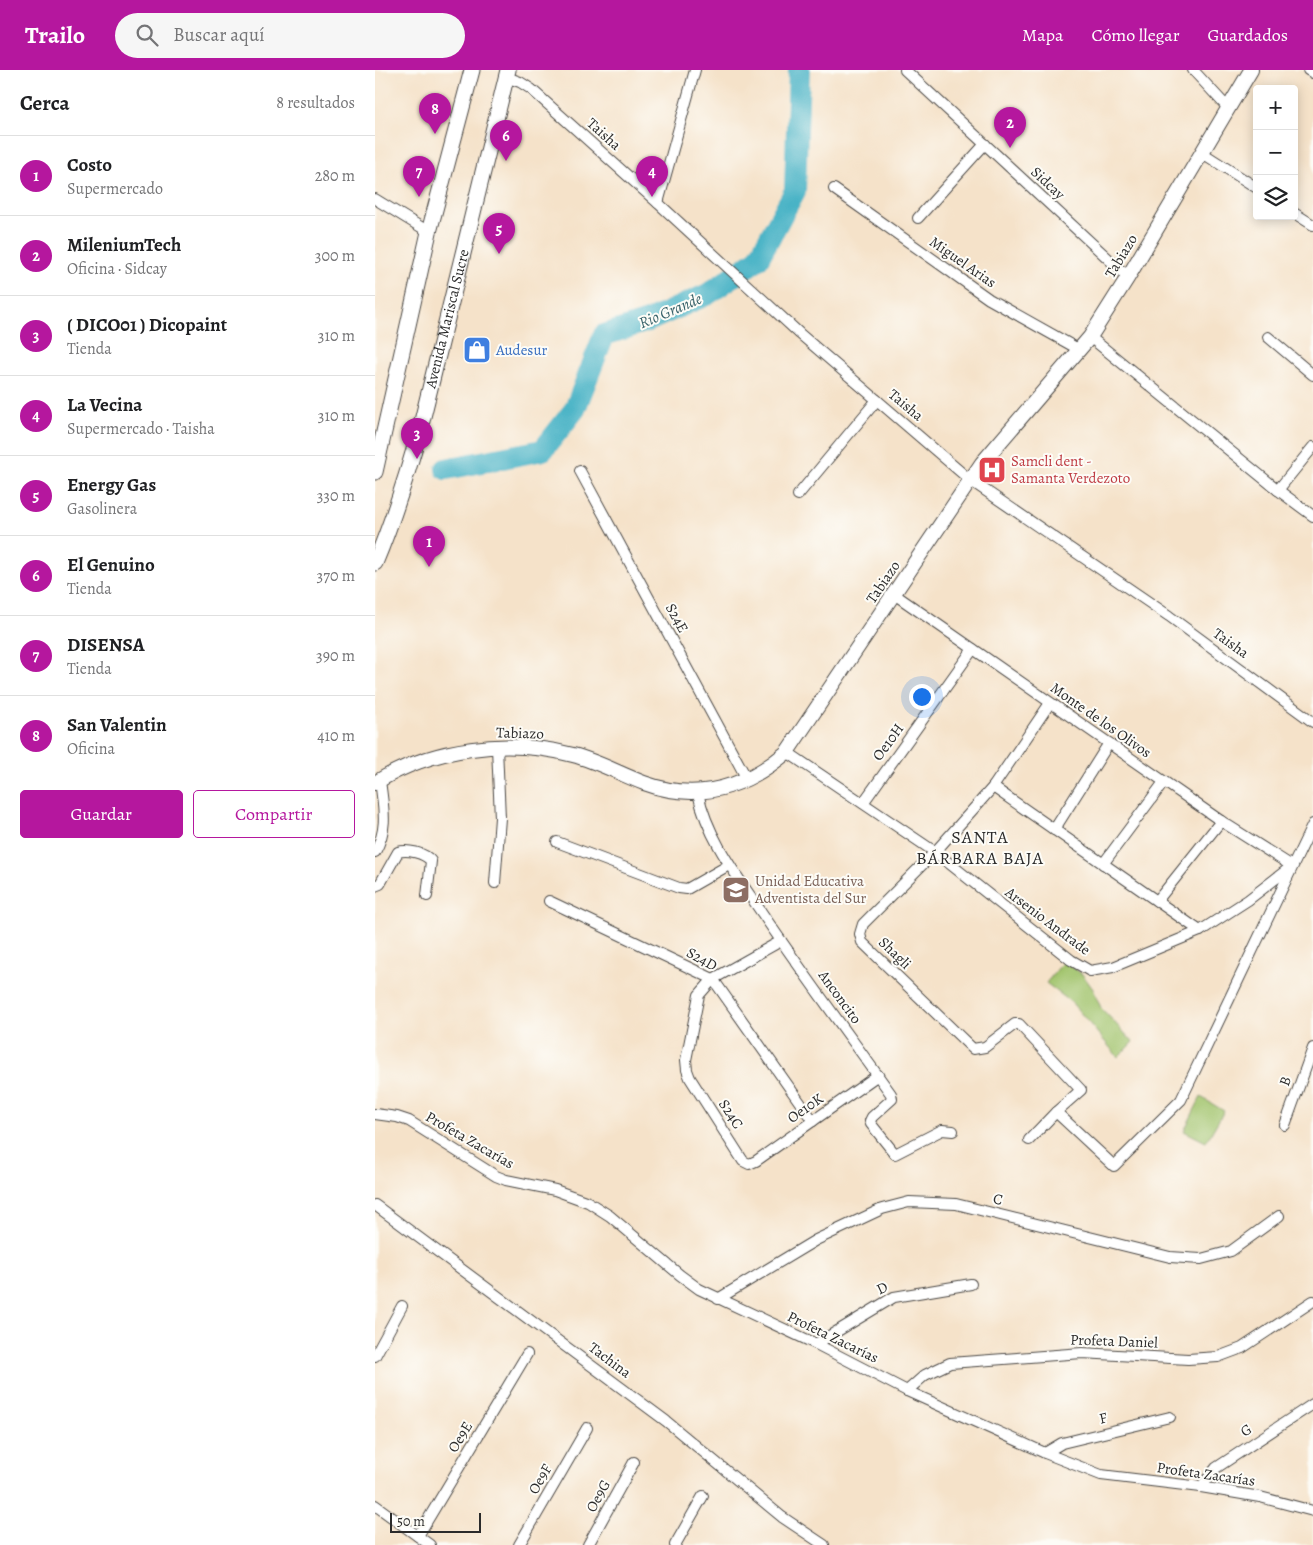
<!DOCTYPE html>
<html lang="es">
<head>
<meta charset="utf-8">
<style>
  :root { --surface:#fff; --page:#f6f6f6; --text:#202124; --muted:#757577; --line:#e0e0e0; --accent:#b5179e }
  body { margin:0; font-family:Alegreya,serif; background:var(--page); color:var(--text) }
  .controls { position:absolute; right:15px; top:15px; display:grid; overflow:hidden; border-radius:5px; box-shadow:0 2px 12px #0003 }
  .controls button { width:45px; height:45px; display:grid; place-items:center; padding:0; border:0; border-bottom:1px solid var(--line); background:var(--surface); color:var(--text); font:25px sans-serif }
  .scale { position:absolute; left:15px; bottom:12px; width:91px; box-sizing:border-box; padding-left:5px; border:2px solid #2b2b2b; border-top:0; font-size:14px; line-height:18px; white-space:nowrap; color:#2b2b2b; -webkit-text-stroke:4px #fdfcf7; paint-order:stroke }
  .you { position:absolute; left:546px; top:626px; width:18px; height:18px; margin:-12px; border:4px solid #fff; border-radius:50%; background:#1a73e8; box-shadow:0 0 0 8px #1a73e833 }
  .badge { display:grid; place-items:center; width:32px; height:32px; border-radius:50%; background:var(--accent); color:#fff; font-size:16px; font-weight:700 }
  .pin { position:absolute; translate:-50% -41px; filter:drop-shadow(0 1px 2px #0008) }
  .pin::after { content:''; position:absolute; top:26px; width:18px; height:15px; background:inherit; clip-path:polygon(0 0,100% 0,50% 100%) }
  .list { margin:0; padding:0; list-style:none }
  h2 { display:flex; justify-content:space-between; align-items:center; height:65px; margin:0; padding:0 20px; font-size:21px }
  h2 small { font-size:16px; font-weight:400; color:var(--muted) }
  .list li { display:grid; grid-template-columns:32px 1fr auto; gap:15px; align-items:center; box-sizing:border-box; height:80px; padding:0 20px; border-top:1px solid var(--line) }
  .list b { display:block; font-size:19px; white-space:nowrap }
  .list p { margin:0; font-size:16px; white-space:nowrap; color:var(--muted) }
  .list em { font-size:16px; font-style:normal; color:var(--muted) }
  .actions { display:flex; gap:10px; padding:15px 20px }
  .actions a { flex:1; padding:11px 0; border:1px solid var(--accent); border-radius:5px; text-align:center; font-size:18px; color:var(--accent) }
  .actions .main { background:var(--accent); color:#fff }
  .icon { flex:none; width:28px; height:28px; fill:none; stroke:currentColor; stroke-width:2; stroke-linecap:round; stroke-linejoin:round }
  .map { position:relative; flex:none; width:938px; height:1475px; overflow:hidden }
  header { display:flex; align-items:center; gap:30px; box-sizing:border-box; height:70px; padding:0 25px; background:var(--accent); color:#fff }
  header strong { font-size:24px }
  nav { display:flex; gap:28px; margin-inline-start:auto; font-size:18px }
  .search { width:350px; height:45px; background:var(--page); display:flex; align-items:center; gap:12px; box-sizing:border-box; padding:0 18px; border-radius:28px; color:var(--muted); font-size:19px }
  main { display:flex }
  aside { flex:1; background:var(--surface) }
  .map>svg:first-child { display:block }
  .green { fill:#a2c46d; stroke:#66784c }
  .lines { fill:none; stroke-linecap:round; stroke-linejoin:round }
  .river { stroke:#48b3c6; stroke-width:22 }
  .street-casing { stroke:#494643; stroke-width:12 }
  .secondary-casing { stroke:#494643; stroke-width:16 }
  .primary-casing { stroke:#494643; stroke-width:17 }
  .street { stroke:#fff; stroke-width:10 }
  .secondary { stroke:#fff; stroke-width:14 }
  .primary { stroke:#fff; stroke-width:15 }
  .labels { text-anchor:middle; stroke-width:4; stroke-linejoin:round; paint-order:stroke }
  .street-label { font-size:15px; fill:#2b2b2b; stroke:#fdfcf7 }
  .shop-label { font-size:15px; fill:#366cbe; stroke:#fdfcf7; text-anchor:start }
  .health-label { font-size:15px; fill:#be3a42; stroke:#fdfcf7; text-anchor:start }
  .education-label { font-size:15px; fill:#785e54; stroke:#fdfcf7; text-anchor:start }
  .water-label { font-size:16px; font-style:italic; fill:#376169; stroke:#fdfcf7 }
  .quarter-label { font-size:18px; letter-spacing:1px; fill:#2b2b2b; stroke:#fdfcf7 }
</style>
</head>
<body>
<header>
<strong>Trailo</strong>
<div class="search"><svg class="icon" aria-label="search" viewBox="0 0 24 24"><circle cx="10" cy="10" r="6"/><path d="M15 15l6 6"/></svg>Buscar aquí</div>
<nav><a>Mapa</a><a>Cómo llegar</a><a>Guardados</a></nav>
</header>
<main>
<aside>
<h2>Cerca<small>8 resultados</small></h2>
<ul class="list">
<li><span class="badge">1</span><div><b>Costo</b><p>Supermercado</p></div><em>280 m</em></li>
<li><span class="badge">2</span><div><b>MileniumTech</b><p>Oficina · Sidcay</p></div><em>300 m</em></li>
<li><span class="badge">3</span><div><b>( DICO01 ) Dicopaint</b><p>Tienda</p></div><em>310 m</em></li>
<li><span class="badge">4</span><div><b>La Vecina</b><p>Supermercado · Taisha</p></div><em>310 m</em></li>
<li><span class="badge">5</span><div><b>Energy Gas</b><p>Gasolinera</p></div><em>330 m</em></li>
<li><span class="badge">6</span><div><b>El Genuino</b><p>Tienda</p></div><em>370 m</em></li>
<li><span class="badge">7</span><div><b>DISENSA</b><p>Tienda</p></div><em>390 m</em></li>
<li><span class="badge">8</span><div><b>San Valentin</b><p>Oficina</p></div><em>410 m</em></li>
</ul>
<div class="actions"><a class="main">Guardar</a><a>Compartir</a></div>
</aside>
<div class="map">
<svg width="938" height="1475" viewBox="0 0 938 1475">
  <rect width="100%" height="100%" fill="#fdfcf7"/>
  <filter id="ink" filterUnits="userSpaceOnUse"><feTurbulence type="fractalNoise" baseFrequency=".02" numOctaves="2"/><feDisplacementMap in="SourceGraphic" scale="10" xChannelSelector="R" yChannelSelector="G"/><feConvolveMatrix kernelMatrix="1 2 1 2 8 2 1 2 1" color-interpolation-filters="sRGB"/></filter>
  <filter id="wash" filterUnits="userSpaceOnUse"><feTurbulence type="fractalNoise" baseFrequency=".0096" numOctaves="4" result="noise"/><feDisplacementMap in="SourceGraphic" scale="20" xChannelSelector="R" yChannelSelector="G"/><feGaussianBlur stdDeviation="1.12" result="paint"/><feColorMatrix in="noise" values="0 0 0 0 0 0 0 0 0 0 0 0 0 0 0 0 0 1.4 0 .05"/><feComposite in="paint" operator="in"/></filter>
  <g filter="url(#wash)">
    <rect width="100%" height="100%" fill="#f5e2c9"/>
    <g class="green">
      <path d="M689,891l19,14 10,14 8,19 32,34 -15,15 -46,-54 -26,-20z"/>
      <path d="M826,1027l23,14 -18,31 -22,-11z"/>
    </g>
    <g class="lines">
      <path class="river" d="M71,399l97,-19 32,-41 29,-74 44,-14 60,-27 50,-35 37,-68 4,-121"/>
    </g>
  </g>
  <g filter="url(#ink)">
    <g class="lines">
      <defs>
        <g id="street">
          <path d="M530,0l223,207"/>
          <path d="M818,0l35,38"/>
          <path d="M933,0l5,3"/>
          <path d="M131,7l14,5 11,7 127,114 142,131 170,146 199,136 144,106"/>
          <path d="M826,82l56,36"/>
          <path d="M459,119l155,110 91,51"/>
          <path d="M0,129l54,33"/>
          <path d="M283,133l37,-133"/>
          <path d="M919,143l19,12"/>
          <path d="M543,148l67,-74"/>
          <path d="M715,267l188,153 35,26"/>
          <path d="M893,267l45,38"/>
          <path d="M205,401l167,308"/>
          <path d="M903,420l35,-43"/>
          <path d="M423,425l79,-95"/>
          <path d="M519,524l327,227 71,45"/>
          <path d="M412,682l148,100 136,108 19,11 23,-4 87,-36 48,-31 44,-34"/>
          <path d="M618,717l207,144"/>
          <path d="M323,723c9,44 39,83 64,120 42,62 86,121 129,181l1,5 -20,18 -2,4 1,3 24,30 47,-24 11,1"/>
          <path d="M488,733l110,-154"/>
          <path d="M679,760l55,-87"/>
          <path d="M182,772l122,46 8,1 42,-24"/>
          <path d="M0,782c14,-25 8,-45 5,-72"/>
          <path d="M728,794l61,-82"/>
          <path d="M120,813l5,-65 -3,-71"/>
          <path d="M0,816l5,-2 18,-32c9,-3 27,1 33,9l-4,35"/>
          <path d="M174,831l164,78 100,142"/>
          <path d="M782,831l64,-80"/>
          <path d="M406,871l-68,38 -14,16 -13,65 1,10 3,8 53,83 6,3 7,-3 122,-86"/>
          <path d="M681,1042l58,54 67,-66 132,-276"/>
          <path d="M0,1044l22,3 12,4 87,55 10,4 49,10 33,12 22,14 70,59 19,14 117,55 91,47 138,62 56,22 100,12 59,10 53,14"/>
          <path d="M910,1055l28,-77"/>
          <path d="M654,1070l27,-28 25,-22 -62,-66h-4l-30,23 -12,2 -111,-107 -2,-8 3,-10 72,-72 58,-65 57,-84"/>
          <path d="M0,1135l291,216 116,96 42,28"/>
          <path d="M343,1229l98,-59 66,-31 27,-7 47,2 214,53 31,2 30,-8 48,-35"/>
          <path d="M441,1274l78,-47 77,-13"/>
          <path d="M0,1286l27,-50"/>
          <path d="M532,1321l18,-16 25,-12 132,-10 106,6 30,-2 24,-9 71,-47"/>
          <path d="M670,1383l17,-10 108,-26"/>
          <path d="M826,1417l15,-19 97,-64"/>
          <path d="M0,1435l55,40"/>
          <path d="M43,1466l109,-182"/>
          <path d="M144,1475l68,-117"/>
          <path d="M213,1475l46,-83"/>
          <path d="M300,1475l28,-49"/>
        </g>
        <path id="secondary" d="M0,713c57,-36 133,-45 198,-28 24,6 47,19 71,28 54,20 101,5 143,-31l195,-289 108,-126 38,-60 123,-207"/>
        <g id="primary">
          <path d="M0,402l54,-240 43,-162"/>
          <path id="s1" d="M0,493c19,-45 33,-91 46,-138l87,-355"/>
        </g>
      </defs>
      <use href="#street" class="street-casing"/>
      <use href="#secondary" class="secondary-casing"/>
      <use href="#primary" class="primary-casing"/>
      <use href="#street" class="street"/>
      <use href="#secondary" class="secondary"/>
      <use href="#primary" class="primary"/>
    </g>
  </g>
  <defs>
    <symbol id="shop-square" viewBox="-11 -11 22 22"><rect x="-9" y="-9" width="18" height="18" rx="4" fill="#3f7fe0" stroke="#fdfcf7"/><path d="M-5-2.5h2.3a2.7 3.5 0 0 1 5.4 0H5L5.5 6h-11ZM-1.5-2.5h3a1.5 2.3 0 0 0-3 0Z" fill="#fff"/></symbol>
    <symbol id="hospital-square" viewBox="-11 -11 22 22"><rect x="-9" y="-9" width="18" height="18" rx="4" fill="#e0444e" stroke="#fdfcf7"/><path d="M-5-5h3v3.5h4V-5h3V5h-3V1.5h-4V5h-3Z" fill="#fff"/></symbol>
    <symbol id="school-square" viewBox="-11 -11 22 22"><rect x="-9" y="-9" width="18" height="18" rx="4" fill="#8d6e63" stroke="#fdfcf7"/><path d="M0-5L7-2L0 1L-7-2ZM-4 1L0 2.5L4 1V4Q0 6-4 4Z" fill="#fff"/></symbol>
  </defs>
  <g fill-rule="evenodd">
    <use href="#shop-square" x="86" y="264" width="32" height="32"/>
    <use href="#hospital-square" x="601" y="384" width="32" height="32"/>
    <use href="#school-square" x="345" y="804" width="32" height="32"/>
  </g>
  <g class="labels">
    <g class="street-label">
      <text transform="translate(229 64) rotate(42)" y="5">Taisha</text>
      <text transform="translate(673 113) rotate(43)" y="5">Sidcay</text>
      <text transform="translate(746 186) rotate(-59)" y="5">Tabiazo</text>
      <text transform="translate(588 192) rotate(35)" y="5">Miguel Arias</text>
      <text dy="5" stroke="none"><textPath href="#s1" startOffset="255">Avenida Mariscal Sucre</textPath></text>
      <text transform="translate(531 335) rotate(40)" y="5">Taisha</text>
      <text transform="translate(508 512) rotate(-56)" y="5">Tabiazo</text>
      <text transform="translate(302 548) rotate(61)" y="5">S24E</text>
      <text transform="translate(856 573) rotate(36)" y="5">Taisha</text>
      <text transform="translate(726 650) rotate(35)" y="5">Monte de los Olivos</text>
      <text transform="translate(145 663) rotate(2)" y="5">Tabiazo</text>
      <text transform="translate(513 672) rotate(-54)" y="5">Oe10H</text>
      <text transform="translate(673 851) rotate(37)" y="5">Arsenio Andrade</text>
      <text transform="translate(520 883) rotate(44)" y="5">Shagli</text>
      <text transform="translate(327 889) rotate(29)" y="5">S24D</text>
      <text transform="translate(465 927) rotate(54)" y="5">Anconcito</text>
      <text transform="translate(910 1011) rotate(-70)" y="5">B</text>
      <text transform="translate(430 1038) rotate(-35)" y="5">Oe10K</text>
      <text transform="translate(356 1044) rotate(57)" y="5">S24C</text>
      <text transform="translate(95 1070) rotate(30)" y="5">Profeta Zacarías</text>
      <text transform="translate(623 1129) rotate(14)" y="5">C</text>
      <text transform="translate(507 1218) rotate(-26)" y="5">D</text>
      <text transform="translate(458 1267) rotate(26)" y="5">Profeta Zacarías</text>
      <text transform="translate(739 1271) rotate(2)" y="5">Profeta Daniel</text>
      <text transform="translate(235 1290) rotate(37)" y="5">Tachina</text>
      <text transform="translate(728 1348) rotate(-13)" y="5">F</text>
      <text transform="translate(871 1360) rotate(-33)" y="5">G</text>
      <text transform="translate(85 1367) rotate(-59)" y="5">Oe9E</text>
      <text transform="translate(831 1404) rotate(8)" y="5">Profeta Zacarías</text>
      <text transform="translate(165 1409) rotate(-60)" y="5">Oe9F</text>
      <text transform="translate(223 1426) rotate(-61)" y="5">Oe9G</text>
    </g>
    <g class="shop-label">
      <text x="121" y="285">Audesur</text>
    </g>
    <g class="health-label">
      <text x="636" y="396">Samcli dent -<tspan x="636" dy="17">Samanta Verdezoto</tspan></text>
    </g>
    <g class="education-label">
      <text x="380" y="816">Unidad Educativa<tspan x="380" dy="17">Adventista del Sur</tspan></text>
    </g>
    <g class="water-label">
      <text transform="translate(295 240) rotate(-23)" y="6">Rio Grande</text>
    </g>
    <g class="quarter-label">
      <text x="605" y="773">SANTA<tspan x="605" dy="21">BÁRBARA BAJA</tspan></text>
    </g>
  </g>
</svg>
<div class="controls">
<button>+</button>
<button>−</button>
<button><svg class="icon" aria-label="layers" viewBox="0 0 24 24"><path d="M12 4l9 5-9 5-9-5zM3 14l9 5 9-5"/></svg></button>
</div>
<div class="scale">50 m</div>
<div class="you"></div>
<div class="pin badge" style="left:54px;top:497px">1</div>
<div class="pin badge" style="left:635px;top:78px">2</div>
<div class="pin badge" style="left:42px;top:389px">3</div>
<div class="pin badge" style="left:277px;top:127px">4</div>
<div class="pin badge" style="left:124px;top:184px">5</div>
<div class="pin badge" style="left:131px;top:91px">6</div>
<div class="pin badge" style="left:44px;top:127px">7</div>
<div class="pin badge" style="left:60px;top:64px">8</div>
</div>
</main>
</body>
</html>
